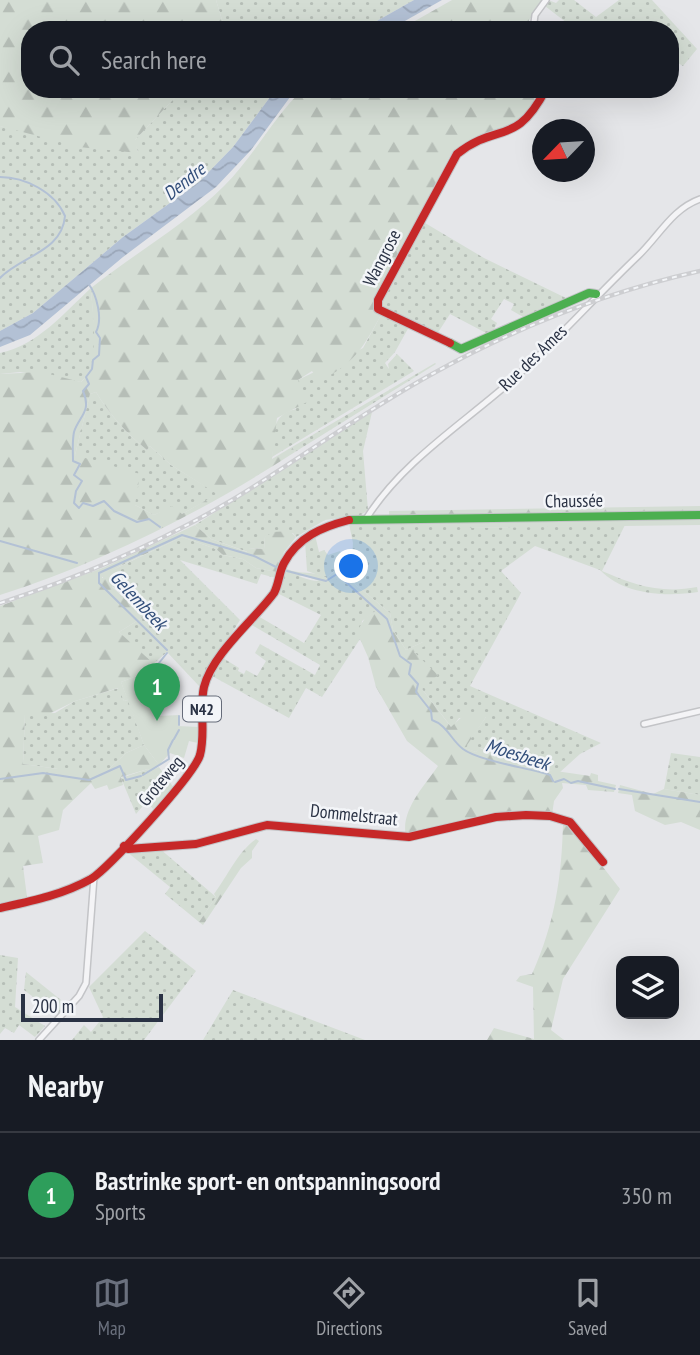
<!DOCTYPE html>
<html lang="en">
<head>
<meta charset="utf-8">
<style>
  :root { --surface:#171b24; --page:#20242c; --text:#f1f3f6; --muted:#9ea1a6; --line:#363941; --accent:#6b717e }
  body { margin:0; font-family:"PT Sans Narrow",sans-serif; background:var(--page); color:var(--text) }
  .controls { position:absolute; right:21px; bottom:21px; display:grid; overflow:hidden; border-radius:14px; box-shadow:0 7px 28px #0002 }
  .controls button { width:63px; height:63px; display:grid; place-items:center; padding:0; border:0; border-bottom:2px solid var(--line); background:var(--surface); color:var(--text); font:35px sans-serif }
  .compass { position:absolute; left:532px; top:119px; width:63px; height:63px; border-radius:50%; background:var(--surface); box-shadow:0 7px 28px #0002; rotate:245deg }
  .scale { position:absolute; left:21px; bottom:18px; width:142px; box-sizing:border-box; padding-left:7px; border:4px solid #2a3244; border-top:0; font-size:19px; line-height:24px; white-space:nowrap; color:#2a3244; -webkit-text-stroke:5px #f3f5f8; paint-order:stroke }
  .you { position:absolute; left:352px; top:567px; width:24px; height:24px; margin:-18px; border:5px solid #fff; border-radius:50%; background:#1a73e8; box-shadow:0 0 0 10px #1a73e833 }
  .badge { display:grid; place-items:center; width:46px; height:46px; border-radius:50%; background:var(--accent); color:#fff; font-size:23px; font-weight:700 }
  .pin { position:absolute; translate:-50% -58px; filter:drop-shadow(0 2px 4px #0008) }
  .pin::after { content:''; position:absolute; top:37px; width:24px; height:21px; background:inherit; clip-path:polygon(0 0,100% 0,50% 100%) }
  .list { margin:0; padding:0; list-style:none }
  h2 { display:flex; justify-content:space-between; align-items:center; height:91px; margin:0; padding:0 28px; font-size:30px }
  h2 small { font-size:23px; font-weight:400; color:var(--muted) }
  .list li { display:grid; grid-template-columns:46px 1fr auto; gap:21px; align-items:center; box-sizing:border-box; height:126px; padding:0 28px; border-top:2px solid var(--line) }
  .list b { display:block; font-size:26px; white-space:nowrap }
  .list p { margin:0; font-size:23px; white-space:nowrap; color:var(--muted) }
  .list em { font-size:23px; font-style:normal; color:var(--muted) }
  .icon { flex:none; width:38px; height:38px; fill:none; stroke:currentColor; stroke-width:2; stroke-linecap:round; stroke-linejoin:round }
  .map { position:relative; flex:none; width:700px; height:1040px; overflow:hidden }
  .search { position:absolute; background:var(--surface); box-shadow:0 7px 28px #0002; left:21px; right:21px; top:21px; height:77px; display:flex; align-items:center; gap:18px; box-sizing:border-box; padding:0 24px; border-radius:28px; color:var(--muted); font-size:26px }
  .sheet { height:217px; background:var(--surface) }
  nav { display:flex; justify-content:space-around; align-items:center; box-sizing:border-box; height:98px; border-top:2px solid var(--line); background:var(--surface); font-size:19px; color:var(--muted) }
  nav a { display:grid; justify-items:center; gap:4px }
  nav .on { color:var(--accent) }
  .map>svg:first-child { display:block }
  .grass { fill:url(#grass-dots) }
  .forest { fill:url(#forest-firs); fill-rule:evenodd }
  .pitch { fill:#d4ddd4 }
  .water { fill:url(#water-waves) }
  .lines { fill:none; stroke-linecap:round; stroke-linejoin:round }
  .stream { stroke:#b3c1d5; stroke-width:2 }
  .street-casing { stroke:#c3c4c7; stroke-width:8 }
  .fast-casing { stroke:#c3c4c7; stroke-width:10 }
  .jam-casing { stroke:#c3c4c7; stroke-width:10 }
  .street { stroke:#f4f4f6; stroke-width:5 }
  .fast { stroke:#4caf50; stroke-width:8 }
  .jam { stroke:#c62828; stroke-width:8 }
  .rail-casing { stroke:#cdced1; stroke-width:4.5 }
  .rail { stroke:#f3f5f8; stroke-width:2; stroke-dasharray:5; stroke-linecap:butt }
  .labels { text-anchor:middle; stroke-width:5; stroke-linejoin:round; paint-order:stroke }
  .shield { fill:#f3f5f8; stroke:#666c7a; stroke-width:2 }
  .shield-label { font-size:16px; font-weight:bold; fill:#2a3244 }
  .street-label { font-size:18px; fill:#2a3244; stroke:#f3f5f8 }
  .water-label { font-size:19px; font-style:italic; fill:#324e7a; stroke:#f3f5f8 }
</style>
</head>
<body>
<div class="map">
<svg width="700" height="1040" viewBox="0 0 700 1040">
  <defs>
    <pattern id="grass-dots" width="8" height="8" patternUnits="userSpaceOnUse" patternTransform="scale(1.75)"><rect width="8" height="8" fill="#d4ddd4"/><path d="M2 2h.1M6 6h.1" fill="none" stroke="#b6beb7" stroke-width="1.8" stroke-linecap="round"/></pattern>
    <pattern id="forest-firs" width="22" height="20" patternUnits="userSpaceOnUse" patternTransform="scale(1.75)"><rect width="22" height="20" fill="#d4ddd4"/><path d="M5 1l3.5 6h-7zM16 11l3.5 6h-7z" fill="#b6beb7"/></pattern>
    <pattern id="water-waves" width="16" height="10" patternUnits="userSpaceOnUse" patternTransform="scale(1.75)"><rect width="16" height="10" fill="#b3c1d5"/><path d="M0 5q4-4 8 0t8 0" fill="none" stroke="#9aa6b8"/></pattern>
  </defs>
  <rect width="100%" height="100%" fill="#e5e6e9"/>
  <g class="grass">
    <path d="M216,0h198l-53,30h-136z"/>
    <path d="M548,0l8,3 3,-3h15l22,17 23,-17h33l45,49 -14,17 -13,-8v-28h-94l-31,-24z"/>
    <path d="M183,89h93l-43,58 -34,35 -76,55 -90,76 -33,18v-205l138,26 -4,-11z"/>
    <path d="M420,220l64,38 84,41 -43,19 -14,-8 3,-6 -10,-5 -13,20 6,4 -4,9 -5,2 -38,-20 -13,20 -57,-28z"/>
    <path d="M91,288c1,26 12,76 -10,94l-61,-10 -20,2v-21c38,-8 64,-40 91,-65z"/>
    <path d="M381,315l29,10 -15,27 -10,11 4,6 -1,-5 9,-10 17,17 -142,86c3,-24 -2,-42 24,-48l2,-29 65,-32z"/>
    <path d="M435,363l1,1 -141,88 -3,-5z"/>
    <path d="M96,392c13,22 31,42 51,58l3,-4 21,19 47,29 -36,20 -21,-2 -7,3 -19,-10 -60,-50 15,-61z"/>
    <path d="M372,412l-9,39 5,59 -7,5 -36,5 -29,17 -3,-4 -28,4 -1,12 -15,-1 -1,4 -37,-13 -16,-14z"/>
    <path d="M468,523v5l157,-3 -23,46c32,14 59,23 95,16l1,5c-32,5 -74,3 -98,-22l-65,-24 -34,25 20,22 -51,93 131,57 -21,11 -21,19 -10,-3 1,-4 -48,-9 -21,-9 -5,4 -12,-4 22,-31 -27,1 -7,10 -30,-39 2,-26 -10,-11 9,-10 -17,8 -13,-20 -3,-17 -51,-42h-5l-7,7 -20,-7 -2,-30 10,-6 4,17 5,-2 4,5 12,-4 3,11 9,-3 1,-16 -4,-19z"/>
    <path d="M182,537l34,12 7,6 20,4 13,9 21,4 -1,6 -15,-4 -4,10 -77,-24 60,60 -41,66 -32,-34 -15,13 -33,-33 26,-16 -33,-30 3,-2v-9l-11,4 -2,-4z"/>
    <path d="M287,569c11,9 34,17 46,8l18,9 26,24 -15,11 -2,18 -38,58 -16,-9 -17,30 -77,-42 11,-18 16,10 -1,3 6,3 2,-4 11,6 9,-15 -11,-8 5,-9 55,31 5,-10 -70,-41 8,-8 46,27 17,-28 -44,-22z"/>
    <path d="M119,688l5,13 4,-1 2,5 14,40 -18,8 -17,16h-51l-35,-5 2,-50 30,-1 20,-12z"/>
    <path d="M671,753l29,4v38l-36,-6z"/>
    <path d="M148,769l13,13 -16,15 2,4 -11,13 -15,-36z"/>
    <path d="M159,848l57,49 -17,25 -34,-28 5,-7 -44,-36z"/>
    <path d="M145,931l51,40 -52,69h-72l12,-15 7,7 12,-15 -14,-30z"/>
    <path d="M0,955l18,3 -3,49 30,19 -10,11 -16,-12 -5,8 -9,-5 -5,6z"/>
    <path d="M26,972l40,32 -9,11 -33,-25z"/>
    <path d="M233,990l132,50h-162z"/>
  </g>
  <g class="forest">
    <path d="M0,0h216l9,30h-195v59h153l-48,51 3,13 -59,-6 -79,-21z"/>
    <path d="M452,0h90l-14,22 1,8h-130z"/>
    <path d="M303,89h240c-25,58 -59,31 -93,67l-75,143 -1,6 7,10c-18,33 -27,49 -62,66l-7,-10 -14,9 9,22 -30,16 -5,41 20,-12 3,5c-93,60 -189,109 -295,143v-221l41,-2 40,10c20,-16 11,-70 10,-94 44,-35 94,-63 133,-102 30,-30 49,-68 79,-97zM96,392c13,22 31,42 51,58l3,-4 21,19 46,29 -35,20 -10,-8 -18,9 -19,-10 5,-31 -65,-19 15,-61z"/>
    <path d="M700,506v6l-311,3v-4z"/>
    <path d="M700,519v6l-232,3v-5z"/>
    <path d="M195,525l16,14 36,13 1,-4 16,1 1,-12 8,-5 17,-1 6,6 -12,15 -7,20 -21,-4 -13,-9 -20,-4 -7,-6 -34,-12c-13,7 -77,34 -80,41l13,-3 3,5 -6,7 33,29 -26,16 48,44 8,18 -20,6 -10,-27 -24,9 7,18 -4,1 -6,-13 -43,13 -30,15 -20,-2 -2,50 35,5h51l17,-16 18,-8 15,20 -5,4 5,-2 15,21 -21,21 -9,-11 16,-16 -12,-13 -27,8 2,8 -14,5 -2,-5 -12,4 -4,-6 -28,27 -4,20 -21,6 5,27 -20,3 4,31 -27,6v-297l105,-39z"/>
    <path d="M287,569c13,6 26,1 40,9l7,-7h5l51,42 3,17 13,20 17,-8 2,4 -11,6 24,23 -16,14 29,38 13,-12 20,-3 2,5 -21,31 11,4 4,-4 22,9 48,8 -1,5 41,6 1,-3 7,2v6l18,4 -2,7 -26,-2 -2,-5 -24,-2 1,5 -9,13 -2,14h-51l-95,21c-6,-25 19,-51 32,-70l-31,-25 -31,-54 -8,-30 -8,-18 -1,-11 6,-10 12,-8 -26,-24 -18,-8 -8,5 -20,-7h-16z"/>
    <path d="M620,785l33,9 11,-5 36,6v35l-19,-8 -16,3 -30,-14 -3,-16 -14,-2z"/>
    <path d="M563,821l12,10 45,58 -57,90 -12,51 13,10h-77l7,-12 40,11 -1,-52 -17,-6 4,-5 12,-2c23,-51 30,-98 31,-153z"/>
    <path d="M256,839l3,2 -7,10v7l-11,10 -38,57 -4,-3 17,-25 -2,-3c15,-20 22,-40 42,-55z"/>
  </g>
  <path class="pitch" d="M145,673l14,43 20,-1 -1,11 21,1 -1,16 -9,-2 -5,17 -14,-5 -11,12 -15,-20 -23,-63z"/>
  <g class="water">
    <path d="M414,0h28l-53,30h-28z"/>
    <path d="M276,89h20l-45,61 -35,37 -93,70 -93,78 -30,12v-16l33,-18 90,-76 76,-55 34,-35z"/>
  </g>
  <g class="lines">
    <g class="stream">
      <path d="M0,177c25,0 55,15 65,39 -3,36 -44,40 -65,62"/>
      <path d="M88,283c9,12 15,36 8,49l4,6 -1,17 -6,5 -1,9 -6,8 3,7 -6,7c9,21 -4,25 -9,41 -2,10 -1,19 -1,29l7,3 -6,11 8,6 -6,10 -2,12 5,5 4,-5 10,3 11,-5 10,10 23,11 12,-3 11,8"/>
      <path d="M0,541l77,22"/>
      <path d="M287,571l39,10 11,-7 50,45 13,37 11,8 -2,10 9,10 -2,8 15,19 1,9c15,5 19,20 31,29 16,12 66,19 87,26l3,6"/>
      <path d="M167,650l-68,-67v-10l83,-38 72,21 24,12"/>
      <path d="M159,663l8,-10"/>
      <path d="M179,716v9"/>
      <path d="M174,739l5,-9"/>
      <path d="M143,775l26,-16 -1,-9 5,-10"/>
      <path d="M0,779l43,-6 46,7 31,-14 6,14 15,-4"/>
      <path d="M555,782l9,-3 7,4 7,-2 37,8"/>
      <path d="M619,789l81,13"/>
    </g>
    <defs>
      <g id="street">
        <path d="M533,30l2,-15 11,-15"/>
        <path d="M366,519c37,-59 100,-97 151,-143 42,-38 80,-81 121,-120 21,-20 34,-47 62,-57"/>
        <path d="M644,724l56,-13"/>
        <path d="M39,1040l40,-44 7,-13 8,-106"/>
      </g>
      <g id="fast">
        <path d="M450,343l11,6 128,-56 7,1"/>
        <path d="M349,520l351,-5"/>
      </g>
      <g id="jam">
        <path d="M450,343l-72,-34v-9l79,-146c42,-33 58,-6 89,-65"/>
        <path d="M124,846l4,3 68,-5 71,-19 142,12 87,-20 30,-2 24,1 20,6 33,40"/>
        <path d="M0,908c32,-7 62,-13 91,-29 18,-11 103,-104 109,-124 6,-22 -1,-46 4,-68 8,-33 51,-68 70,-94 5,-9 5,-21 10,-30 14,-26 38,-36 65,-43"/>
      </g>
    </defs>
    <use href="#street" class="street-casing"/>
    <use href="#fast" class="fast-casing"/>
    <use href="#jam" class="jam-casing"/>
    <use href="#street" class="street"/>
    <use href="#fast" class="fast"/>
    <use href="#jam" class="jam"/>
    <defs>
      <path id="rail" d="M0,603c81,-26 159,-60 232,-103 68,-41 132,-89 202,-127 83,-46 173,-81 266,-102"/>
    </defs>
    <use href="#rail" class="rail-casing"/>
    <use href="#rail" class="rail"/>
  </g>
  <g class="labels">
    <rect class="shield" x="183" y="696.5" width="38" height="25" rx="5"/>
    <g class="shield-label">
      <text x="202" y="715">N42</text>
    </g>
    <g class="street-label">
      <text transform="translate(382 258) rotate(-63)" y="6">Wangrose</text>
      <text transform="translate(533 358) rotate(-44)" y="6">Rue des Ames</text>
      <text transform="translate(574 501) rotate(-1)" y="6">Chaussée</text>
      <text transform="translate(161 781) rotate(-50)" y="6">Groteweg</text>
      <text transform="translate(354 815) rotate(6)" y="6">Dommelstraat</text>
    </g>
    <g class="water-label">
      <text transform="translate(184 181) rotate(-39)" y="7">Dendre</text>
      <text transform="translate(139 600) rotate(47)" y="7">Gelembeek</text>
      <text transform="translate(518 754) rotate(18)" y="7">Moesbeek</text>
    </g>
  </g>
</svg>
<div class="controls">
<button><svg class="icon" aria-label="layers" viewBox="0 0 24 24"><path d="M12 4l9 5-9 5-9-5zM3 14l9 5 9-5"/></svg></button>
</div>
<svg class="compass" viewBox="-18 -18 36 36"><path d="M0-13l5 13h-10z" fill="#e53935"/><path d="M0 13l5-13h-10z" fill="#9ea1a6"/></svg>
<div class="scale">200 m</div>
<div class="you"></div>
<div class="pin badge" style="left:157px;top:721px;background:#2e9e5b">1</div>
<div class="search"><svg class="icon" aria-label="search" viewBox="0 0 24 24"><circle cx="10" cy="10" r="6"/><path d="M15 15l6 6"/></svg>Search here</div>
</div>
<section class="sheet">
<h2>Nearby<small></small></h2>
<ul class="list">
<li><span class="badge" style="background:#2e9e5b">1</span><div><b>Bastrinke sport- en ontspanningsoord</b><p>Sports</p></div><em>350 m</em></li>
</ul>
</section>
<nav>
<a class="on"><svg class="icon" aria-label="map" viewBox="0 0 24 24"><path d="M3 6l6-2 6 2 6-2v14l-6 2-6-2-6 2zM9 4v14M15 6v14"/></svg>Map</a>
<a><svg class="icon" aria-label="directions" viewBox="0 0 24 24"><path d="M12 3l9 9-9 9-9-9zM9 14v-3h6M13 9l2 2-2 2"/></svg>Directions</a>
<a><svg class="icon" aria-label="saved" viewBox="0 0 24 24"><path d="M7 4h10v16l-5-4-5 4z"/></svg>Saved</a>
</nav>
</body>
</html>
